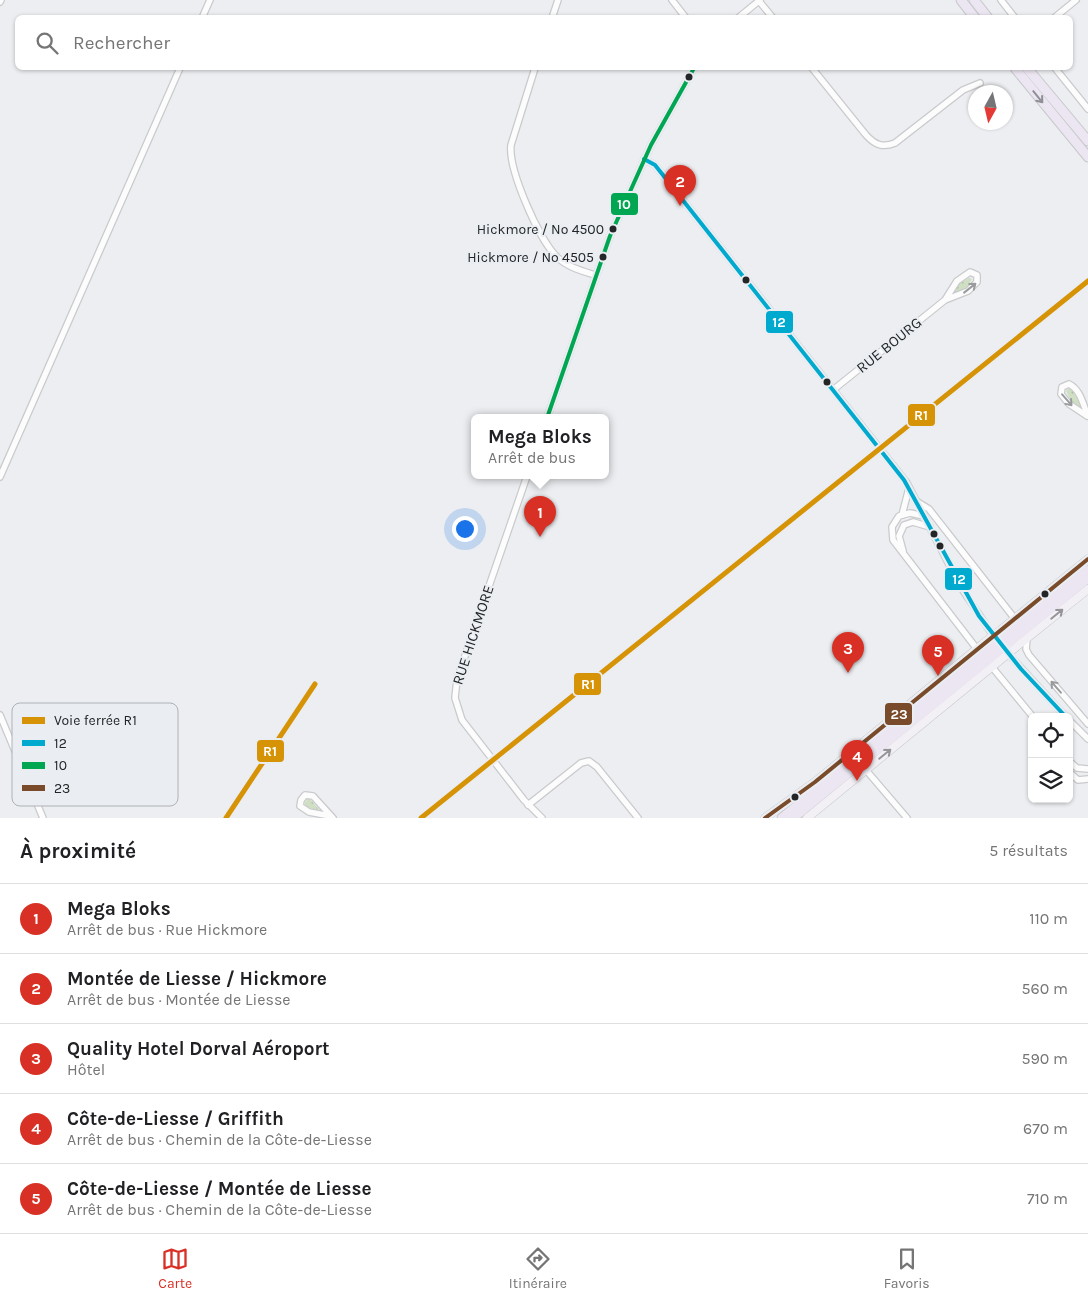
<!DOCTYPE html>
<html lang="fr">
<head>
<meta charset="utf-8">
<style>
  :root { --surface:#fff; --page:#f6f6f6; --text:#202124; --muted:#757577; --line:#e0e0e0; --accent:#d93025 }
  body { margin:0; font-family:Karla,sans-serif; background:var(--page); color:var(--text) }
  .controls { position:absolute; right:15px; bottom:15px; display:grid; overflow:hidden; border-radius:8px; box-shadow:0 1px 4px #0004 }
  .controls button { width:45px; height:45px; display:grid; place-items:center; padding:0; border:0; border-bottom:1px solid var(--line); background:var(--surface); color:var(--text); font:25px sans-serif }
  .compass { position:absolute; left:968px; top:85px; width:45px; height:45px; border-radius:50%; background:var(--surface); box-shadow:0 1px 4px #0004; rotate:188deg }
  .you { position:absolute; left:464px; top:528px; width:18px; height:18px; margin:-12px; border:4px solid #fff; border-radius:50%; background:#1a73e8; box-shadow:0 0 0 8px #1a73e833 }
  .badge { display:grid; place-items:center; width:32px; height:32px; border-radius:50%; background:var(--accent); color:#fff; font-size:16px; font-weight:700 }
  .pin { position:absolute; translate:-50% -41px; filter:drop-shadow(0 1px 2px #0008) }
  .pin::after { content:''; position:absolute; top:26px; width:18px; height:15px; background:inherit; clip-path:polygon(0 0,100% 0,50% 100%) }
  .popup { position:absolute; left:471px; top:414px; width:138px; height:65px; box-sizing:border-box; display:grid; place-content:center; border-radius:8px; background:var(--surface); filter:drop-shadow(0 1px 4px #0005); font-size:16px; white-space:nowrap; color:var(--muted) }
  .popup b { font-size:19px; color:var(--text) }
  .popup::after { content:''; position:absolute; left:50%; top:100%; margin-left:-10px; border:10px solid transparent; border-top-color:var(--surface) }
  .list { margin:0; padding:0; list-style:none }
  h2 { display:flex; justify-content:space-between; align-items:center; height:65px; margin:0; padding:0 20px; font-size:21px }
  h2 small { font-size:16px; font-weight:400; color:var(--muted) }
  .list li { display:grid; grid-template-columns:32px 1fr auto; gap:15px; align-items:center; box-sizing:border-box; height:70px; padding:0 20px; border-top:1px solid var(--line) }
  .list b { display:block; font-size:19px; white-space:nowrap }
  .list p { margin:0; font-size:16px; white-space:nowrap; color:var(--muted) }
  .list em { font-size:16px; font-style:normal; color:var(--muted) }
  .icon { flex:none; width:28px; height:28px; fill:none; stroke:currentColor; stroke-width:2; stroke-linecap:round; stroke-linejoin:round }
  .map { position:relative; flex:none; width:1088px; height:818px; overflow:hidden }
  .search { position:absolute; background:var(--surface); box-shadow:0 1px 4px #0004; left:15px; right:15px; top:15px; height:55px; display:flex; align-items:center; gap:12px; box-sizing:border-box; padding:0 18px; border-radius:8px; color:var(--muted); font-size:19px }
  .sheet { height:415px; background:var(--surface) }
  nav { display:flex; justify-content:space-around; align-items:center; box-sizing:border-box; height:70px; border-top:1px solid var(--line); background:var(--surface); font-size:14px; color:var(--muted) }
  nav a { display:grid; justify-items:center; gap:2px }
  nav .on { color:var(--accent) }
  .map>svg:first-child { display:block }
  .grass { fill:url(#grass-dots) }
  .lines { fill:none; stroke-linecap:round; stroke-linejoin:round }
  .minor-casing { stroke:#c9cacc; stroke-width:8 }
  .major-casing { stroke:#c8c9cb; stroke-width:9 }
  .highway-casing { stroke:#c8c9cb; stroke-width:11 }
  .minor { stroke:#fcfcfd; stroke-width:5.5 }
  .major { stroke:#f2f0f5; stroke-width:8 }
  .highway { stroke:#ebe6f1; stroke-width:9 }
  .major-bridge-casing { stroke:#c8c9cb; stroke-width:9; stroke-linecap:butt }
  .highway-bridge-casing { stroke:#c8c9cb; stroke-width:11; stroke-linecap:butt }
  .major-bridge { stroke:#f2f0f5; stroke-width:8 }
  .highway-bridge { stroke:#ebe6f1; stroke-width:9 }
  .bus-1-casing { stroke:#eaeef3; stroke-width:8 }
  .bus-2-casing { stroke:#eaeef3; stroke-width:8 }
  .bus-3-casing { stroke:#eaeef3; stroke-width:8 }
  .bus-1 { stroke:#00a9ce; stroke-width:4 }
  .bus-2 { stroke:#00a651; stroke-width:4 }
  .bus-3 { stroke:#7a4b2a; stroke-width:4 }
  .rail-1-casing { stroke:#eaeef3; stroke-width:9 }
  .rail-1 { stroke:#d79306; stroke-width:5 }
  .oneway { stroke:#918f96 }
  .oneway2 { stroke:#9a9b9c }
  .oneway3 { stroke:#959598 }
  .bus-dot { fill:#232526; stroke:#eaeef3; stroke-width:2 }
  .labels { text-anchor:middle; stroke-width:4; stroke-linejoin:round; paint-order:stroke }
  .bus-label { font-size:14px; fill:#232526; stroke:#eaeef3; text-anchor:end }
  .street-label { font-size:15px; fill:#232526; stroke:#eaeef3 }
  .key { fill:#eaeef3; stroke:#aeb2b6; stroke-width:1 }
  .key-label { font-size:14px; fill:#232526 }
  .line-badge { stroke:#eaeef3; stroke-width:2 }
  .badge-label { font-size:14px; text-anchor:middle; font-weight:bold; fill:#fff }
</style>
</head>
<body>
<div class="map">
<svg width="1088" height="818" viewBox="0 0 1088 818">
  <defs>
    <pattern id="grass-dots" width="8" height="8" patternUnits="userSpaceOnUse" patternTransform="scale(1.25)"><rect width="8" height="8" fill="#cfdfc1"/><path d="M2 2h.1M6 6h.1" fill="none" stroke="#b1bfa6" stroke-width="1.8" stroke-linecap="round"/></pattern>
  </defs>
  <rect width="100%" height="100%" fill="#eceef1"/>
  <g class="grass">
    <path d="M969,278l3,1 -5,8 -13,6 4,-8z"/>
    <path d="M1068,389h4l10,19 -11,-7 -5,-10z"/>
    <path d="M309,798l12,14 -16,-6v-4z"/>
  </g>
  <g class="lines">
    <defs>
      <g id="minor">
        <path d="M672,0l14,18"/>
        <path d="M1001,0l14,18"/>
        <path d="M759,1l14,17"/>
        <path d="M0,2l1,-2"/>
        <path d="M202,18l8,-18"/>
        <path d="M552,18l6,-18"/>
        <path d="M738,18l22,-18"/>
        <path d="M1054,18l22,-18"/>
        <path d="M535,68l-24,77c-3,24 28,95 46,112 10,10 25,14 38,18"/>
        <path d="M812,68l54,67c9,10 17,13 29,8l68,-53 17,-7"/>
        <path d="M1055,68l33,41"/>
        <path d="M644,159l11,6 252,318 53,103 30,45"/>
        <path d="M833,390l112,-90 23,-9 9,-9v-7l-7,-3 -13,9 -12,19"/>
        <path d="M1087,416l-18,-12 -8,-10 1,-7 7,-3c12,6 14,21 19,32"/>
        <path d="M547,418l63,-182 41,-91 43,-77"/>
        <path d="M527,476l-70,203 -2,19 7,22 62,80 18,18"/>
        <path d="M0,477l180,-409"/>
        <path d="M916,501l13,8 86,110"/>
        <path d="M902,515l7,-27"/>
        <path d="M924,516l-14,-3 -11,3 -7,11 1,13 84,109"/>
        <path d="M903,551l-4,-15 5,-11 9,-3 17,5"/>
        <path d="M1027,639l-1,10 3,6 59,69"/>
        <path d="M1012,658l54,59"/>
        <path d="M992,667l41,50"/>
        <path d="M0,715l43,103"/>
        <path d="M1069,720l19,19"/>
        <path d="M1069,761l8,7 11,1"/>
        <path d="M866,770l41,48"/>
        <path d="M1069,772l9,8 10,-1"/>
        <path d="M528,805l53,-42 8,-2 8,6 41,51"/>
        <path d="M330,816l-21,-4 -9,-6 1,-6 4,-5 8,1 20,22"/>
      </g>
      <g id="major">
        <path d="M1002,629l86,-70"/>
        <path d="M1016,647l72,-58"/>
        <path d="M765,818l50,-36 169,-139"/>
        <path d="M807,818l192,-157"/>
      </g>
      <g id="highway">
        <path d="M961,0l14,18"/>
        <path d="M974,0l14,18"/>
        <path d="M1015,68l73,89"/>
        <path d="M1027,68l61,73"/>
        <path d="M1007,635l81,-65"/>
        <path d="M1011,641l77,-63"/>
        <path d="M782,818l207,-168"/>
        <path d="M793,818l201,-163"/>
      </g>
    </defs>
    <use href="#minor" class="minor-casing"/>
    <use href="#major" class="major-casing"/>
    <use href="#highway" class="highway-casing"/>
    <use href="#minor" class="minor"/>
    <use href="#major" class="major"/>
    <use href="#highway" class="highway"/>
    <defs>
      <g id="major-bridge">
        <path d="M984,643l18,-14"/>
        <path d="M999,661l17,-14"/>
      </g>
      <g id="highway-bridge">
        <path d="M989,650l18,-15"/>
        <path d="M994,655l17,-14"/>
      </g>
    </defs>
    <use href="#major-bridge" class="major-bridge-casing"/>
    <use href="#highway-bridge" class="highway-bridge-casing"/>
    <use href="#major-bridge" class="major-bridge"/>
    <use href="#highway-bridge" class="highway-bridge"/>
    <defs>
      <path id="bus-1" d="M644,159l11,6 249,315 75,136 42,53 45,48"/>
      <path id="bus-2" d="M547,418l63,-182 41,-91 43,-77"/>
      <path id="bus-3" d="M765,818l50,-36 273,-223"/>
    </defs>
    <use href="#bus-1" class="bus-1-casing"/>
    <use href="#bus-2" class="bus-2-casing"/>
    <use href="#bus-3" class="bus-3-casing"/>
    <use href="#bus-1" class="bus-1"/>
    <use href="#bus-2" class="bus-2"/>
    <use href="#bus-3" class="bus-3"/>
    <defs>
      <g id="rail-1">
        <path d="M226,818l89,-134"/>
        <path d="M421,818l667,-537"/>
      </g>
    </defs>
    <use href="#rail-1" class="rail-1-casing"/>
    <use href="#rail-1" class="rail-1"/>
  </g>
  <defs><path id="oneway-shaft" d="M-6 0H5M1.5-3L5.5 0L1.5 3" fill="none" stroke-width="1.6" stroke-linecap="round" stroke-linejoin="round" transform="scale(1.25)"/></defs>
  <use class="oneway" href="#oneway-shaft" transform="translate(1038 97) rotate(51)"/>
  <g class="oneway2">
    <use href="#oneway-shaft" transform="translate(970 288) rotate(-38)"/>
    <use href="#oneway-shaft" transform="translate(1067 400) rotate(49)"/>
    <use href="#oneway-shaft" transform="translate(1056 687) rotate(-131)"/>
  </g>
  <g class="oneway3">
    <use href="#oneway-shaft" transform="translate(1057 614) rotate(-39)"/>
    <use href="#oneway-shaft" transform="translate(885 754) rotate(-39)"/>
  </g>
  <g class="bus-dot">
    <circle cx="689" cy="77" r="4.5"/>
    <circle cx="613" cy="229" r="4.5"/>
    <circle cx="603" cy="257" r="4.5"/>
    <circle cx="746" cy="280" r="4.5"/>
    <circle cx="827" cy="382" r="4.5"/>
    <circle cx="934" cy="534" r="4.5"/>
    <circle cx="940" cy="546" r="4.5"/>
    <circle cx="1045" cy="594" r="4.5"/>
    <circle cx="795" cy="797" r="4.5"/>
  </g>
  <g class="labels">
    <g class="bus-label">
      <text x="604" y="234">Hickmore / No 4500</text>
      <text x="594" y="262">Hickmore / No 4505</text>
    </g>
    <g class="street-label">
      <text transform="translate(889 345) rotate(-39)" y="5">RUE BOURG</text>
      <text transform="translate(473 635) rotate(-72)" y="5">RUE HICKMORE</text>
    </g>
  </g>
  <rect x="12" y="703" width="166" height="103" rx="8" class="key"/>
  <rect x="22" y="717" width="23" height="7" fill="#d79306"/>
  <rect x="22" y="740" width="23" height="6" fill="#00a9ce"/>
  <rect x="22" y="762" width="23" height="7" fill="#00a651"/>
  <rect x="22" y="785" width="23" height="6" fill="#7a4b2a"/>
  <g class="key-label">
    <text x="54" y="725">Voie ferrée R1</text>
    <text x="54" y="748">12</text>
    <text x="54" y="770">10</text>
    <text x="54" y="793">23</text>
  </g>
  <g class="line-badge">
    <rect x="610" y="192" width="29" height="24" rx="5" fill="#00a651"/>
    <rect x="765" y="310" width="29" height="24" rx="5" fill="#00a9ce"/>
    <rect x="907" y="403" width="29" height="24" rx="5" fill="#d79306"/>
    <rect x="944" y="567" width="29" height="24" rx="5" fill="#00a9ce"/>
    <rect x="573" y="672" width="29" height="24" rx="5" fill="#d79306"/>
    <rect x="884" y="702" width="29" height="24" rx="5" fill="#7a4b2a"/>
    <rect x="256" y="739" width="29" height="24" rx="5" fill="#d79306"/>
  </g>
  <g class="badge-label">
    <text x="624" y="209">10</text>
    <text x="779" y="327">12</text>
    <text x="921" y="420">R1</text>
    <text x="959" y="584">12</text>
    <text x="588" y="689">R1</text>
    <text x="899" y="719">23</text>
    <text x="270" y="756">R1</text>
  </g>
</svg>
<div class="controls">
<button><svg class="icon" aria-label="locate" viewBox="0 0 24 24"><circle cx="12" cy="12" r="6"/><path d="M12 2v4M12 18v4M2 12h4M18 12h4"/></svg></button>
<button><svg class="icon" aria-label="layers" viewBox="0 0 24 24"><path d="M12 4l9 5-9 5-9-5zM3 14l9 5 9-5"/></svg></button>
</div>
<svg class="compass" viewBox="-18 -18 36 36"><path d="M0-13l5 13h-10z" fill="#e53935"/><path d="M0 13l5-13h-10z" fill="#757577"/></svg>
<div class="you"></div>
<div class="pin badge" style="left:540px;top:537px">1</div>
<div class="popup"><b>Mega Bloks</b>Arrêt de bus</div>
<div class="pin badge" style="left:680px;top:206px">2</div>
<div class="pin badge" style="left:848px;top:673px">3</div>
<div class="pin badge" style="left:857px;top:781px">4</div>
<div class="pin badge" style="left:938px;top:676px">5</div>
<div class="search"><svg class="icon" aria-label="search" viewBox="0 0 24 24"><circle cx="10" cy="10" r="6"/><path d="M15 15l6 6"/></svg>Rechercher</div>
</div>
<section class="sheet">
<h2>À proximité<small>5 résultats</small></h2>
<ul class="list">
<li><span class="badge">1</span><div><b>Mega Bloks</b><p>Arrêt de bus · Rue Hickmore</p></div><em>110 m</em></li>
<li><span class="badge">2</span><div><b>Montée de Liesse / Hickmore</b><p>Arrêt de bus · Montée de Liesse</p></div><em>560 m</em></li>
<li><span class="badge">3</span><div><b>Quality Hotel Dorval Aéroport</b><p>Hôtel</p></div><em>590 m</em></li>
<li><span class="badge">4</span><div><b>Côte-de-Liesse / Griffith</b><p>Arrêt de bus · Chemin de la Côte-de-Liesse</p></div><em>670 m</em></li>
<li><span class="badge">5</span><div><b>Côte-de-Liesse / Montée de Liesse</b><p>Arrêt de bus · Chemin de la Côte-de-Liesse</p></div><em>710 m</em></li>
</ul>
</section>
<nav>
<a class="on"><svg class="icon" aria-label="map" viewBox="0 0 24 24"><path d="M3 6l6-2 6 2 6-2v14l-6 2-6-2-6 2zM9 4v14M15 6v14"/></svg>Carte</a>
<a><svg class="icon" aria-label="directions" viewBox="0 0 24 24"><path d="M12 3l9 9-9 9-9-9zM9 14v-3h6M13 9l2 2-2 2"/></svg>Itinéraire</a>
<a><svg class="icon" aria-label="saved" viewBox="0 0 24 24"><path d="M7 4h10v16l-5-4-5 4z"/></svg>Favoris</a>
</nav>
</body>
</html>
